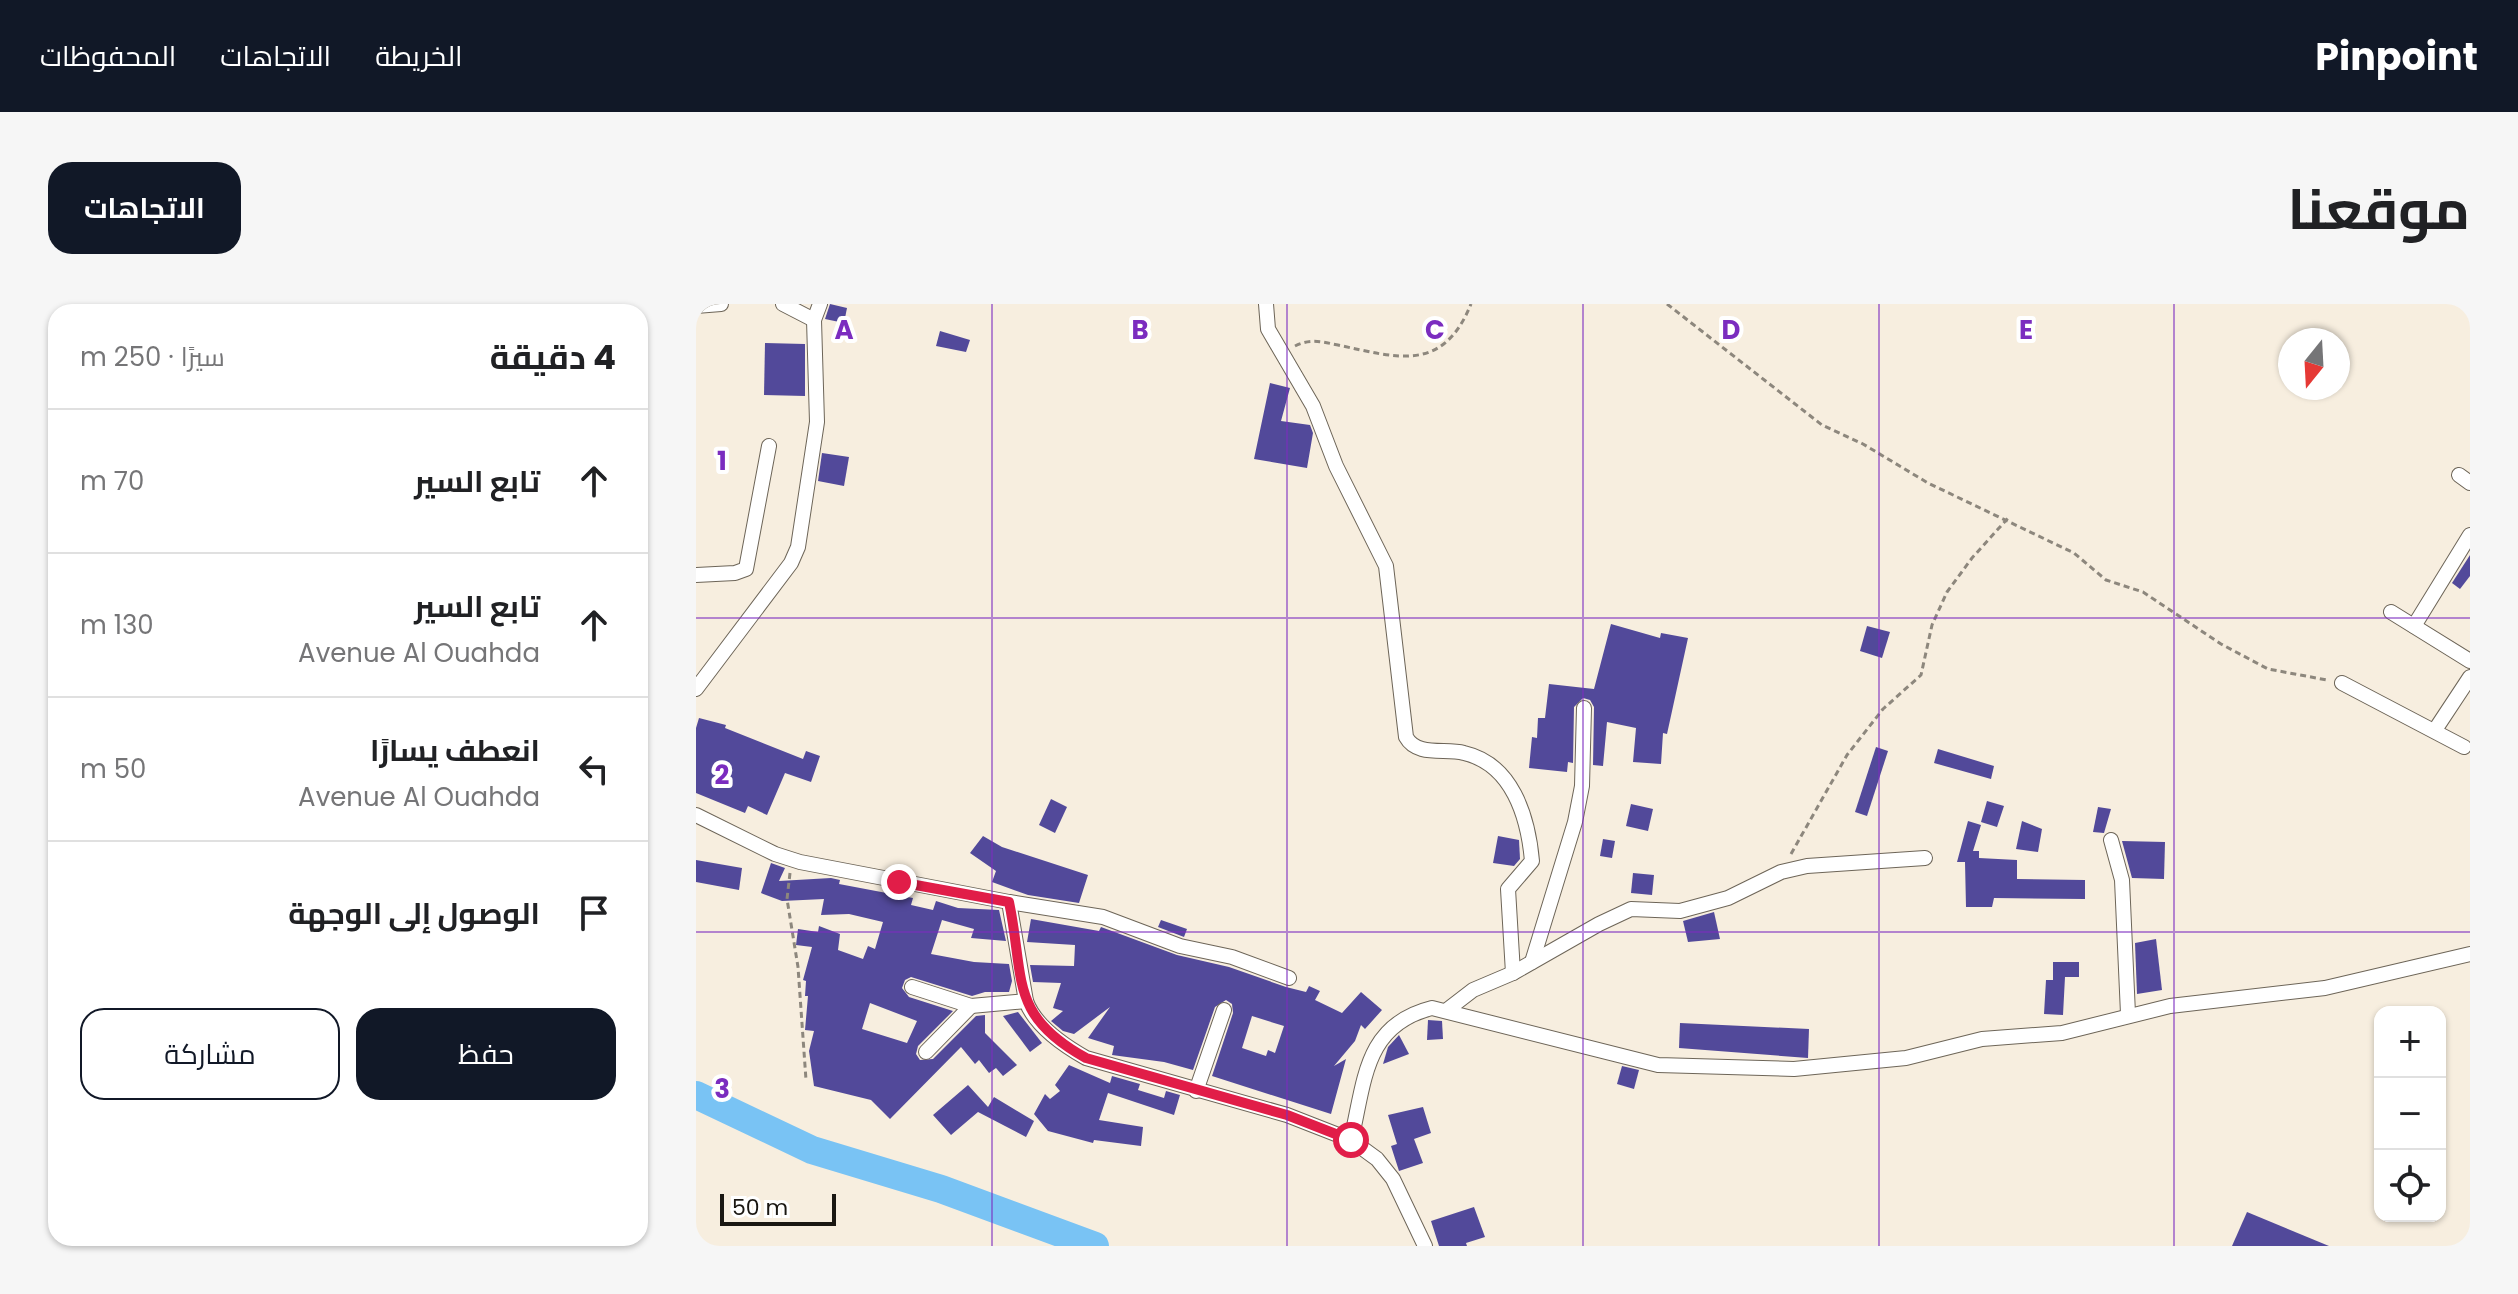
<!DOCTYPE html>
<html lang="ar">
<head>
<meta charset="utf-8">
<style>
  :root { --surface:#fff; --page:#f6f6f6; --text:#202124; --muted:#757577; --line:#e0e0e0; --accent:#111827 }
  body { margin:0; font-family:Poppins,Cairo,sans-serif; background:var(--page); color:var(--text); direction:rtl }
  .controls { position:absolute; right:24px; bottom:24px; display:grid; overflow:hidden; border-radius:16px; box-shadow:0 2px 6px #0004 }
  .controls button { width:72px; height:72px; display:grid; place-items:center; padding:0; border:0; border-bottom:2px solid var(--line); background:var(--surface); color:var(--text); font:40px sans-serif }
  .compass { position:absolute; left:1582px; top:24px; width:72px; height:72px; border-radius:50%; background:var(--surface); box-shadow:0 2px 6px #0004; rotate:198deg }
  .scale { position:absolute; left:24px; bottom:20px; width:116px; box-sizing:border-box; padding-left:8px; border:4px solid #1a1712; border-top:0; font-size:22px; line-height:28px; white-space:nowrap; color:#1a1712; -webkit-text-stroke:6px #fff; paint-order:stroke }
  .stop { position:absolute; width:24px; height:24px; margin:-18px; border:6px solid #e11d48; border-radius:50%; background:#fff }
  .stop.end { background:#e11d48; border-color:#fff; box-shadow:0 2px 8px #0008 }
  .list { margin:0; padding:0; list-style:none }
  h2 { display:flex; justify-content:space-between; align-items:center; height:104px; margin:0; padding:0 32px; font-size:34px }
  h2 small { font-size:26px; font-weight:400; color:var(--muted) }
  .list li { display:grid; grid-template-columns:52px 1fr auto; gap:24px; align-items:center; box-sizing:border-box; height:144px; padding:0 32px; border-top:2px solid var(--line) }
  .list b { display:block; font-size:30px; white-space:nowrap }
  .list p { margin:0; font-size:26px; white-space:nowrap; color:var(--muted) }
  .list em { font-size:26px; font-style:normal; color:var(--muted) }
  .actions { display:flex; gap:16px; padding:24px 32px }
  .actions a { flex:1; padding:18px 0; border:2px solid var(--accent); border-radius:24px; text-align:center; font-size:28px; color:var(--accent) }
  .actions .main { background:var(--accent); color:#fff }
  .icon { flex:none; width:44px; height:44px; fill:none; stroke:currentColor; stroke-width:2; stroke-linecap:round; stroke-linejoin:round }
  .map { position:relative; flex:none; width:1774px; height:942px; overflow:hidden; direction:ltr; border-radius:24px }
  header { display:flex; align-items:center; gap:48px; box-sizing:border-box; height:112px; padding:0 40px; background:var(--accent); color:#fff }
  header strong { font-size:38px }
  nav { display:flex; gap:44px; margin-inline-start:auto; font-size:28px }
  .intro { display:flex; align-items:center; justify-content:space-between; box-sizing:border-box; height:192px; padding:0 48px }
  h1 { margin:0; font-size:56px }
  .button { padding:20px 36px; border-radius:24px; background:var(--accent); color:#fff; font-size:28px; font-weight:700 }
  main { display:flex; gap:48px; padding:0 48px }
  aside { flex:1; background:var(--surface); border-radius:24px; box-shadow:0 2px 6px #0004 }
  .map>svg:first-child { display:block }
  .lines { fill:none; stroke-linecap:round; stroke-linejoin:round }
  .river { stroke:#79c3f4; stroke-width:28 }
  .building { fill:#52499a; fill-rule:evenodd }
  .minor-casing { stroke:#6d6558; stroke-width:16 }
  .path { stroke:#8d877d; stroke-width:3; stroke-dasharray:6 4; stroke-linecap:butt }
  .minor { stroke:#fff; stroke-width:14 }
  .route { stroke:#e11d48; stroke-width:10 }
  .grid { fill:none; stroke:#7b2cbf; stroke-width:2; stroke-opacity:0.55 }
  .grid-label { font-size:26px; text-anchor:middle; font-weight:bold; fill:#7b2cbf; stroke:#fff; stroke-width:8; stroke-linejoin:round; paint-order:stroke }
</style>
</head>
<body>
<header>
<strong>Pinpoint</strong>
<nav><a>الخريطة</a><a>الاتجاهات</a><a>المحفوظات</a></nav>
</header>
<div class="intro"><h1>موقعنا</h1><a class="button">الاتجاهات</a></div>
<main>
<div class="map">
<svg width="1774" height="942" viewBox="0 0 1774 942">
  <rect width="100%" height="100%" fill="#f7eedf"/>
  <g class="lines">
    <path class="river" d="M0,791l116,55 129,39 154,57"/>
  </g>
  <g class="building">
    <path d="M134,0l17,4 -3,15 -19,-4z"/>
    <path d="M244,27l30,9 -4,12 -30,-6z"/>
    <path d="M69,39l40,1v52l-41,-1z"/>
    <path d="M574,79l20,5 -9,33 29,4 3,8 -6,35 -53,-9z"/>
    <path d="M126,149l27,4 -5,29 -26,-5z"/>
    <path d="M1774,251v21l-10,13 -8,-6z"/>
    <path d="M915,320l49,14 1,-5 27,5 -21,96 -4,-1 -2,31 -28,-2 3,-34 -29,-6 -4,44 -10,-1 1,-58 -4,-7 -7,-2 -9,9 -1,56 -5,-1 -1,10 -38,-4 3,-31 5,1 1,-20h7l4,-34 45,5z"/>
    <path d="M1171,322l23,6 -8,26 -22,-7z"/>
    <path d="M3,414l27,7 -1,3 78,31 3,-8 14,5 -9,26 -26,-9 -18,42 -19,-9 -3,7 -49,-20v-65z"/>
    <path d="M1180,443l12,4 -21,65 -12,-4z"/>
    <path d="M1242,445l56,17 -3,13 -57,-16z"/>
    <path d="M355,495l16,8 -12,26 -16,-8z"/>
    <path d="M1291,497l17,5 -7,21 -16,-5z"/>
    <path d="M935,500l22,5 -5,22 -22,-5z"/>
    <path d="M1402,503l13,2 -7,24 -11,-1z"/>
    <path d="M1272,517l13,4 -8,26h6v7l38,2v19l68,1v19l-91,-1 -2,9h-26l-1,-45h-8z"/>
    <path d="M1326,517l20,8 -4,23 -22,-3z"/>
    <path d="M287,532l19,11 86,28 -9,28 -51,-8 -36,-13 4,-11 -26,-18z"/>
    <path d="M802,532l21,4 1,19 -6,7 -21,-3z"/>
    <path d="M907,535l12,2 -3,17 -12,-2z"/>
    <path d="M1426,537l43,1 -1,37 -32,-1z"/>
    <path d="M0,556l46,8 -3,22 -43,-8z"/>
    <path d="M75,559l14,5 -6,13 52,-3 9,2 -1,4 74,14 -2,7 22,5 3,-9 22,7 41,2 7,31 -35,-3 3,-9 -32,-9 -11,34 43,8 35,2 3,17 -3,11h-24l-13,4 -61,-19 -6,3 -3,8 7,9 44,14 -35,35 -2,8 4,6 13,-1 43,-43 9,-1v18l32,32 -14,11 -7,-8 -7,5 -10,-13 -4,4 -14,-17 -71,72 -19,-19 -57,-14 -5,-35 5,-20 -9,-1 3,-34h-3l1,-15 -3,-1 9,-33 -16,-2 2,-16 20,3 1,-6 21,8 -2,16 25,9 5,-13 7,3 8,-27 -34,-8 -28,1 3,-16 -42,2 -21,-8zM174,699l47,18 -10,22 -45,-14z"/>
    <path d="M937,569l21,2 -2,20 -21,-2z"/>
    <path d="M1018,608l6,27 -32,3 -5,-21z"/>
    <path d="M335,615l68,12 2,-4 76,28 52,12 57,20 20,5 3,-6 11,5 -5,9 27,13 19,-21 21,18 -17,19 -4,-4 -6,16 -21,25 12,-7 -15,55 -119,-38 21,-63 -1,-9 -6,-4 -11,7 -22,63 -29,-8 -52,-7 2,-9 -26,-8 22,-31 -36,27 -11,-3 -12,-10 12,-10 -10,-3 8,-25 -28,-1 -3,-17 44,1 1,-21 -48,-3zM556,712l32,10 -9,27 -7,-3 -2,6 -24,-8z"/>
    <path d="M465,616l26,9 -3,8 -26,-10z"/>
    <path d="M1460,635l6,51 -25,4 -2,-51z"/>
    <path d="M1357,658h26v15h-14l-2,38 -19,-1 2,-34h7z"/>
    <path d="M322,708l24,31 -12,9 -27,-36z"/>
    <path d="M732,716l14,1 1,18 -16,1z"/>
    <path d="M984,719l129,6 -1,29 -129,-10z"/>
    <path d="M703,731l10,19 -26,10 5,-17z"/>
    <path d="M373,761l41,18 2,-7 28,8 -2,6 26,8 2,-7 14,4 -6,20 -66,-22 -9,27 44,7 -2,19 -47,-6 -1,3 -45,-12 -14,-17 11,-20 5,5 10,-8 -5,-6z"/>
    <path d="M926,762l17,4 -5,19 -17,-5z"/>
    <path d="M272,781l20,22 6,-10 40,24 -8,16 -48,-25 -27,23 -18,-20z"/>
    <path d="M727,803l8,26 -17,6 9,24 -24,8 -8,-25 6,-2 -9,-29z"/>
    <path d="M778,903l11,30 -19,6 1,3h-28l-8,-25z"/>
    <path d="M1551,908l82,34h-97z"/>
  </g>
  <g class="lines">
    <defs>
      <g id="minor">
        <path d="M87,0l31,16"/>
        <path d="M570,0l2,25 45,77 23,60 50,100 20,171c11,20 39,11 58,16 48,11 64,63 68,108l-24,28 5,84"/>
        <path d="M0,2l25,-2"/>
        <path d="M1763,171l11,8"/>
        <path d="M0,271l39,-2 11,-4 23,-123"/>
        <path d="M1695,308l79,49"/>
        <path d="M1718,322l56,-91"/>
        <path d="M1646,379l122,64"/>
        <path d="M0,385l95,-126 7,-16 19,-125 -3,-102 6,-16"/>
        <path d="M1739,426l35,-53"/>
        <path d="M0,511l79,39 25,8 209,40 17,99c9,25 37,44 60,57l201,57 64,25 26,19 16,20 32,67"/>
        <path d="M1415,536l11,40 6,134"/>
        <path d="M313,598l94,15 77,29 52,11 57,21"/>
        <path d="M836,658l43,-140 7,-36 2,-78"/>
        <path d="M216,683l59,19 55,-5"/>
        <path d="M751,706l26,-20 40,-17 86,-49 32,-15 49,2 48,-13 53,-26 26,-6 118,-8"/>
        <path d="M230,748l45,-46"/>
        <path d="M500,787l28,-81"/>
        <path d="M655,836c14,-59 13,-115 81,-132l226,57 136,4 112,-11 76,-19 80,-6 108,-27 155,-18 145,-34"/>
      </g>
    </defs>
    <use href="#minor" class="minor-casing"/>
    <g class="path">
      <path d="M971,0l155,121 41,19 65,39 146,70 32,27 37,12 78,52 47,25 59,11"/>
      <path d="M599,42c16,-8 27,-4 43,-1 60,13 105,28 133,-41"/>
      <path d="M1095,550l56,-99 36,-46 38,-34 11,-50 15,-33 25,-34 36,-40"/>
      <path d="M94,569l-3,26 11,68 8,113"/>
    </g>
    <use href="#minor" class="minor"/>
  </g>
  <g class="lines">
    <path class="route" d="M203,578l110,20c16,76 -1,113 77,156l201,57 64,25"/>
  </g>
  <path class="grid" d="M296,0v942M591,0v942M887,0v942M1183,0v942M1478,0v942M0,314h1774M0,628h1774"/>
  <g class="grid-label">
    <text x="148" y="35">A</text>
    <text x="444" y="35">B</text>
    <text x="739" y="35">C</text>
    <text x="1035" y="35">D</text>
    <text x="1330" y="35">E</text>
    <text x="26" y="166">1</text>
    <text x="26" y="480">2</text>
    <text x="26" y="794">3</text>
  </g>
</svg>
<div class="controls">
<button>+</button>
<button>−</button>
<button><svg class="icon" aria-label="locate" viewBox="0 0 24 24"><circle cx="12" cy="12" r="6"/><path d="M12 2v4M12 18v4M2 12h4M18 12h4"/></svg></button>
</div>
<svg class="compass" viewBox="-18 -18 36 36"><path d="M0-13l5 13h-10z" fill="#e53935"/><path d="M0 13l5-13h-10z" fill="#757577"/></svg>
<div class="scale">50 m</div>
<div class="stop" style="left:655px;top:836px"></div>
<div class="stop end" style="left:203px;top:578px"></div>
</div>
<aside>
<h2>4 دقيقة<small>سيرًا · 250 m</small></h2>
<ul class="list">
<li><svg class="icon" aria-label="ahead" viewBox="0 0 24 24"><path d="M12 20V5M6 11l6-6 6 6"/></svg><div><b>تابع السير</b></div><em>70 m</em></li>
<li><svg class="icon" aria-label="ahead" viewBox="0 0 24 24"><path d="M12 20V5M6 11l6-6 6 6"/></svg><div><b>تابع السير</b><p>Avenue Al Ouahda</p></div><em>130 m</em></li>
<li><svg class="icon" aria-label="left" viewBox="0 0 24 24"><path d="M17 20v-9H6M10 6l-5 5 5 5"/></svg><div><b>انعطف يسارًا</b><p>Avenue Al Ouahda</p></div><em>50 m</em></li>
<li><svg class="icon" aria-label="arrive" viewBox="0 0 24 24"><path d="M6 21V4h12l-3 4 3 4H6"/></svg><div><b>الوصول إلى الوجهة</b></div></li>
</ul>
<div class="actions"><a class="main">حفظ</a><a>مشاركة</a></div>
</aside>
</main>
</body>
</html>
